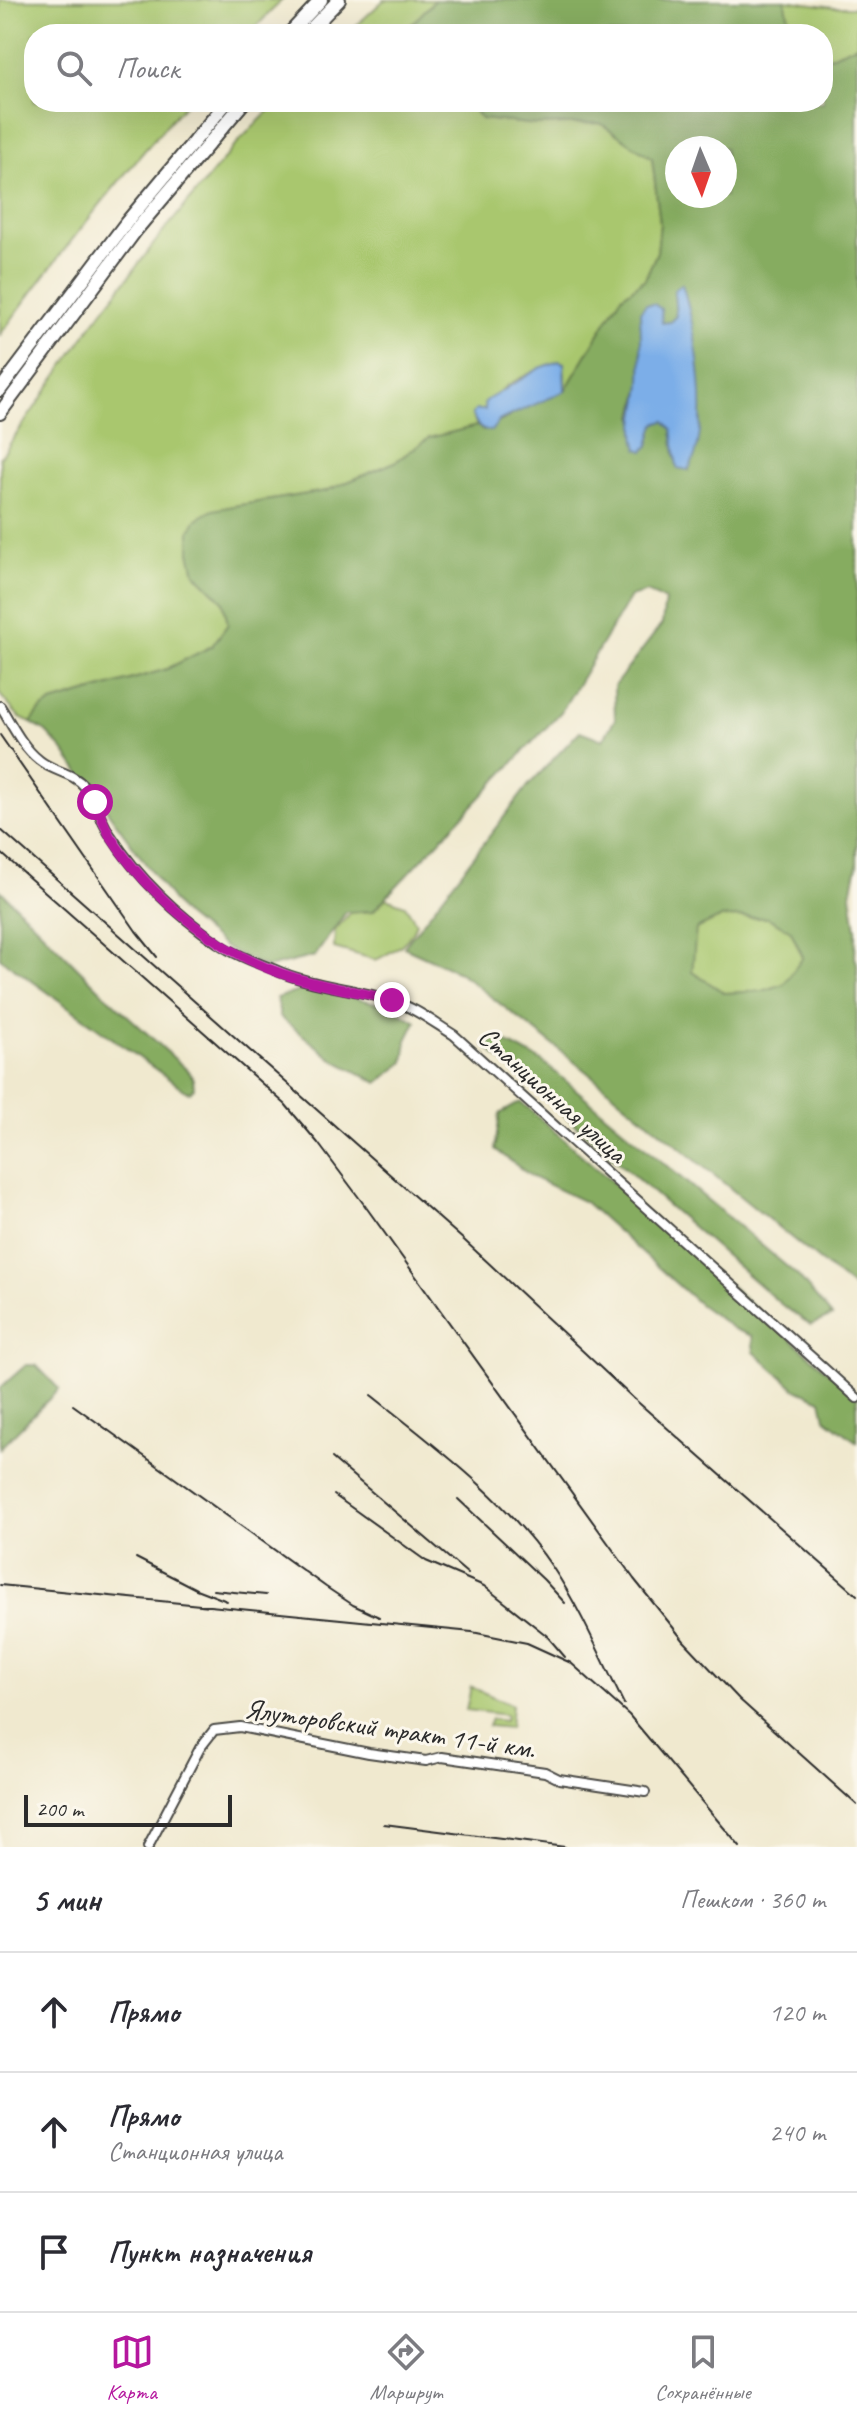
<!DOCTYPE html>
<html lang="ru">
<head>
<meta charset="utf-8">
<style>
  :root { --surface:#fff; --page:#f7f7f7; --text:#2b2b33; --muted:#7c7c81; --line:#e1e1e2; --accent:#b5179e }
  body { margin:0; font-family:Caveat,sans-serif; background:var(--page); color:var(--text) }
  .compass { position:absolute; left:665px; top:136px; width:72px; height:72px; border-radius:50%; background:var(--surface); box-shadow:0 8px 32px #0002; rotate:178deg }
  .scale { position:absolute; left:24px; bottom:20px; width:208px; box-sizing:border-box; padding-left:8px; border:4px solid #2b2b2b; border-top:0; font-size:22px; line-height:28px; white-space:nowrap; color:#2b2b2b; -webkit-text-stroke:6px #fbf7ec; paint-order:stroke }
  .stop { position:absolute; width:24px; height:24px; margin:-18px; border:6px solid #b5179e; border-radius:50%; background:#fff }
  .stop.end { background:#b5179e; border-color:#fff; box-shadow:0 2px 8px #0008 }
  .list { margin:0; padding:0; list-style:none }
  h2 { display:flex; justify-content:space-between; align-items:center; height:104px; margin:0; padding:0 32px; font-size:34px }
  h2 small { font-size:26px; font-weight:400; color:var(--muted) }
  .list li { display:grid; grid-template-columns:52px 1fr auto; gap:24px; align-items:center; box-sizing:border-box; height:120px; padding:0 32px; border-top:2px solid var(--line) }
  .list b { display:block; font-size:30px; white-space:nowrap }
  .list p { margin:0; font-size:26px; white-space:nowrap; color:var(--muted) }
  .list em { font-size:26px; font-style:normal; color:var(--muted) }
  .icon { flex:none; width:44px; height:44px; fill:none; stroke:currentColor; stroke-width:2; stroke-linecap:round; stroke-linejoin:round }
  .map { position:relative; flex:none; width:857px; height:1847px; overflow:hidden }
  .search { position:absolute; background:var(--surface); box-shadow:0 8px 32px #0002; left:24px; right:24px; top:24px; height:88px; display:flex; align-items:center; gap:20px; box-sizing:border-box; padding:0 28px; border-radius:32px; color:var(--muted); font-size:30px }
  .sheet { height:464px; background:var(--surface) }
  nav { display:flex; justify-content:space-around; align-items:center; box-sizing:border-box; height:112px; border-top:2px solid var(--line); background:var(--surface); font-size:22px; color:var(--muted) }
  nav a { display:grid; justify-items:center; gap:4px }
  nav .on { color:var(--accent) }
  .map>svg:first-child { display:block }
  .green { fill:#a9c76e; stroke:#6a794c; stroke-width:2 }
  .forest { fill:#86ac61; stroke:#586c46; stroke-width:2; fill-rule:evenodd }
  .water { fill:#7baee8; stroke:#536c8a; stroke-width:2 }
  .lines { fill:none; stroke-linecap:round; stroke-linejoin:round }
  .minor-casing { stroke:#494844; stroke-width:12 }
  .highway-casing { stroke:#494844; stroke-width:16 }
  .minor { stroke:#fff; stroke-width:8 }
  .highway { stroke:#fff; stroke-width:12 }
  .rail { stroke:#2b2b2b; stroke-width:2 }
  .route { stroke:#b5179e; stroke-width:10 }
  .labels { text-anchor:middle; stroke-width:6; stroke-linejoin:round; paint-order:stroke }
  .street-label { font-size:28px; fill:#2b2b2b; stroke:#fbf7ec }
</style>
</head>
<body>
<div class="map">
<svg width="857" height="1847" viewBox="0 0 857 1847">
  <rect width="100%" height="100%" fill="#fbf7ec"/>
  <filter id="ink" filterUnits="userSpaceOnUse"><feTurbulence type="fractalNoise" baseFrequency=".0125" numOctaves="2"/><feDisplacementMap in="SourceGraphic" scale="16" xChannelSelector="R" yChannelSelector="G"/><feConvolveMatrix kernelMatrix="1 2 1 2 8 2 1 2 1" color-interpolation-filters="sRGB"/></filter>
  <filter id="wash" filterUnits="userSpaceOnUse"><feTurbulence type="fractalNoise" baseFrequency=".006" numOctaves="4" result="noise"/><feDisplacementMap in="SourceGraphic" scale="32" xChannelSelector="R" yChannelSelector="G"/><feGaussianBlur stdDeviation="1.8" result="paint"/><feColorMatrix in="noise" values="0 0 0 0 0 0 0 0 0 0 0 0 0 0 0 0 0 1.4 0 .05"/><feComposite in="paint" operator="in"/></filter>
  <g filter="url(#wash)">
    <rect width="100%" height="100%" fill="#f0e9cf"/>
    <g class="green">
      <path d="M0,0h282l-33,34h-215v68h153c-67,74 -128,153 -187,233z"/>
      <path d="M384,0h51l-30,32 2,2h-60z"/>
      <path d="M785,0l49,7h23v38l-34,14v-25h-31z"/>
      <path d="M278,102h190l13,17 57,6 62,-3 52,36 8,65 -3,29 -12,27 -24,18 -56,94 -1,-28 -5,-2c-25,10 -63,24 -74,49l-13,4 5,12 -48,12 -34,24 -69,29 -98,16 -30,12 -8,12v21l5,21 28,28 5,23 -16,22 -45,23 -115,34 -12,8 -9,12 -11,-5 -20,-23v-237l92,-133 67,-88 80,-96z"/>
      <path d="M386,898l19,7 11,17c-5,21 -23,29 -40,38l-42,-12 1,-18 15,-17 23,-2z"/>
      <path d="M722,917l46,1 23,13 12,27 -19,26 -21,7 -38,2 -33,-21 3,-43z"/>
      <path d="M471,1687l41,18 -2,23 -22,-2 3,-7 14,2 1,-6 -40,-5z"/>
    </g>
    <g class="forest">
      <path d="M435,0h350l7,34h-385l-3,-2z"/>
      <path d="M857,45v820l-6,29 5,36 -1,27 2,7v327l-301,-244 -97,-75 -55,-25 124,-161 52,-55 23,9 12,-21 -1,-33 48,-62 3,-24 -18,-8 -17,5 -69,115 -188,199 -27,1 -31,44 -48,12 -41,-20 -45,-36 -119,-163 -16,-17 -15,-9 9,-12 12,-8 115,-34 45,-23 16,-22 -5,-23 -28,-28 -5,-21v-21l7,-12 16,-9 15,-3 98,-16 69,-29 34,-24 48,-12 6,5 40,-22 42,-18 56,-94 24,-18 12,-27 3,-29 -8,-65 -52,-35 -62,2 -57,-6 -13,-17h355v-43zM677,148h48v48h-48zM674,290l15,180 -14,-13 -3,-29 -7,-8 -10,4 -6,21 -15,-29 7,-30 1,-29 20,-34 8,-1 6,-6zM722,917l46,1 23,13 12,26 -19,27 -21,7 -38,2 -33,-21 4,-43z"/>
      <path d="M0,890l102,102 86,79 5,7 1,10 -4,4 -4,-1 -186,-133z"/>
      <path d="M312,987l79,20 25,15 -9,18 -3,22 -26,21 -44,-23 -54,-43 -3,-19z"/>
      <path d="M498,1038l44,23 256,215 34,40 -21,9 -29,-20 -297,-259z"/>
      <path d="M521,1102l336,295v45l-32,-24 -4,-18 -25,-11 -42,-37 -2,-16 -18,-7 -35,-25 -114,-102 -53,-25 -37,-28 5,-35z"/>
      <path d="M26,1365h10l23,24 -59,59v-60z"/>
    </g>
    <g class="water">
      <path d="M682,284c14,44 32,147 6,186l-11,-2 -5,-39 -7,-8 -10,3 -6,21 -5,6 -6,-2c-8,-25 2,-43 3,-68 1,-23 0,-46 -1,-69l6,-8h8l7,5 1,14 8,-1 6,-6 -2,-26z"/>
      <path d="M559,361l5,2 1,28 -65,29 -9,11c-12,0 -14,-6 -19,-17l4,-4h9l-1,-6 3,-4 53,-32z"/>
    </g>
  </g>
  <g filter="url(#ink)">
    <g class="lines">
      <defs>
        <g id="minor">
          <path d="M0,706c11,17 22,41 39,54 14,12 34,12 46,27 12,15 15,34 26,49 26,41 66,79 107,107 15,11 37,19 55,26 37,17 79,19 117,31 24,7 43,22 64,35l403,363"/>
          <path d="M148,1847l52,-99 14,-18 26,-3 129,26 57,8 16,-4 103,15 14,7 86,13"/>
        </g>
        <g id="highway">
          <path d="M289,34l32,-34"/>
          <path d="M306,34l33,-34"/>
          <path d="M0,390l126,-167 101,-121"/>
          <path d="M0,413l136,-183 108,-128"/>
        </g>
      </defs>
      <use href="#minor" class="minor-casing"/>
      <use href="#highway" class="highway-casing"/>
      <use href="#minor" class="minor"/>
      <use href="#highway" class="highway"/>
      <g class="rail">
        <path d="M0,735l136,196 21,26"/>
        <path d="M0,829l465,412 167,156 225,198"/>
        <path d="M0,852l285,252 33,39 45,60 271,376 50,62 55,58 118,106"/>
        <path d="M371,1395c65,52 135,103 182,173 27,40 49,92 71,136"/>
        <path d="M73,1405l253,182 27,18 26,12"/>
        <path d="M332,1458l136,116"/>
        <path d="M334,1495l92,66 58,25 62,49 19,22"/>
        <path d="M458,1499l86,81 21,23"/>
        <path d="M136,1558l60,31 31,12"/>
        <path d="M0,1585l472,47 55,11 44,20 58,52 111,132"/>
        <path d="M213,1590l53,5"/>
        <path d="M384,1824l181,23"/>
      </g>
    </g>
  </g>
  <g class="lines" filter="url(#ink)">
    <path class="route" d="M95,802c5,11 9,23 15,34 41,63 114,122 186,142 31,9 64,14 96,22"/>
  </g>
  <g class="labels">
    <g class="street-label">
      <text transform="translate(553 1094) rotate(42)" y="10">Станционная улица</text>
      <text transform="translate(390 1728) rotate(8)" y="10">Ялуторовский тракт 11-й км.</text>
    </g>
  </g>
</svg>
<svg class="compass" viewBox="-18 -18 36 36"><path d="M0-13l5 13h-10z" fill="#e53935"/><path d="M0 13l5-13h-10z" fill="#7c7c81"/></svg>
<div class="scale">200 m</div>
<div class="stop" style="left:95px;top:802px"></div>
<div class="stop end" style="left:392px;top:1000px"></div>
<div class="search"><svg class="icon" aria-label="search" viewBox="0 0 24 24"><circle cx="10" cy="10" r="6"/><path d="M15 15l6 6"/></svg>Поиск</div>
</div>
<section class="sheet">
<h2>5 мин<small>Пешком · 360 m</small></h2>
<ul class="list">
<li><svg class="icon" aria-label="ahead" viewBox="0 0 24 24"><path d="M12 20V5M6 11l6-6 6 6"/></svg><div><b>Прямо</b></div><em>120 m</em></li>
<li><svg class="icon" aria-label="ahead" viewBox="0 0 24 24"><path d="M12 20V5M6 11l6-6 6 6"/></svg><div><b>Прямо</b><p>Станционная улица</p></div><em>240 m</em></li>
<li><svg class="icon" aria-label="arrive" viewBox="0 0 24 24"><path d="M6 21V4h12l-3 4 3 4H6"/></svg><div><b>Пункт назначения</b></div></li>
</ul>
</section>
<nav>
<a class="on"><svg class="icon" aria-label="map" viewBox="0 0 24 24"><path d="M3 6l6-2 6 2 6-2v14l-6 2-6-2-6 2zM9 4v14M15 6v14"/></svg>Карта</a>
<a><svg class="icon" aria-label="directions" viewBox="0 0 24 24"><path d="M12 3l9 9-9 9-9-9zM9 14v-3h6M13 9l2 2-2 2"/></svg>Маршрут</a>
<a><svg class="icon" aria-label="saved" viewBox="0 0 24 24"><path d="M7 4h10v16l-5-4-5 4z"/></svg>Сохранённые</a>
</nav>
</body>
</html>
